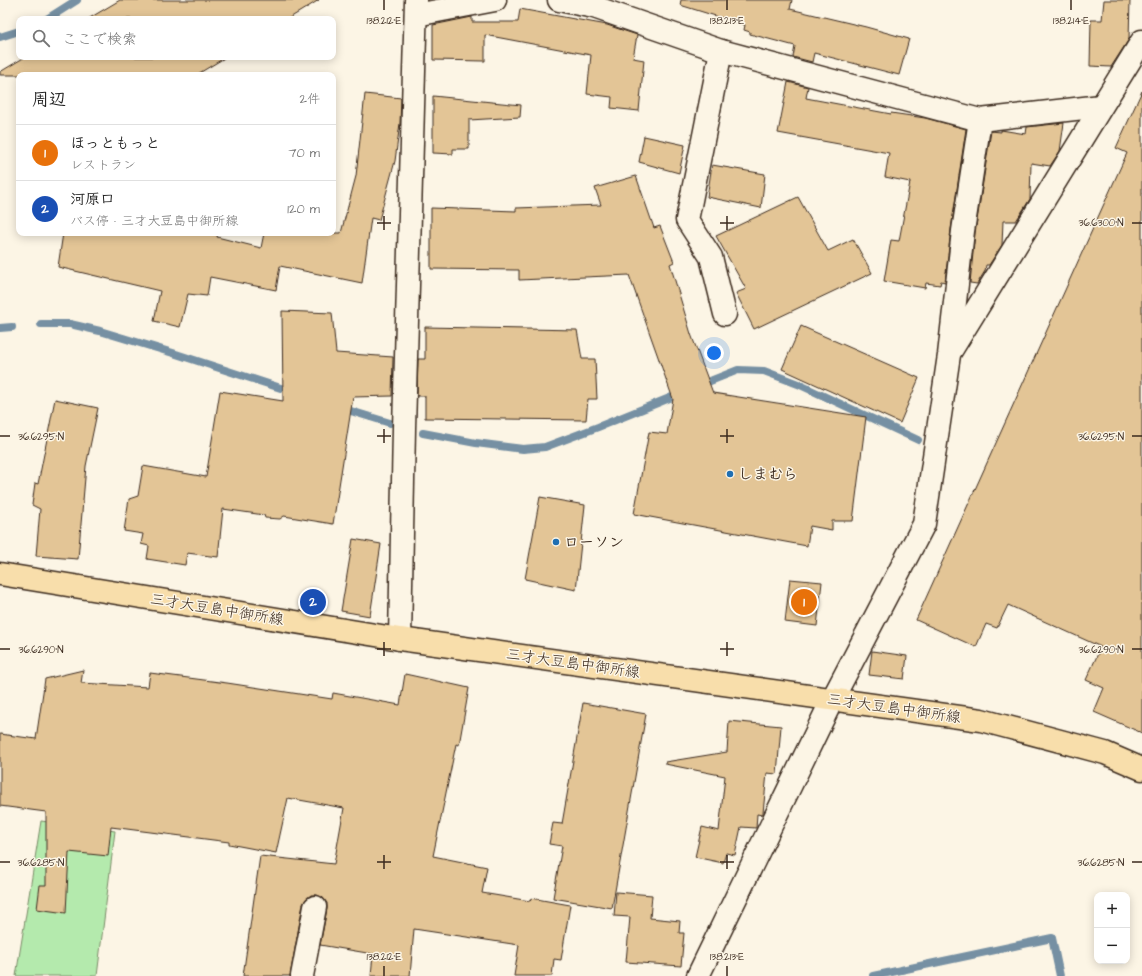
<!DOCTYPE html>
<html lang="ja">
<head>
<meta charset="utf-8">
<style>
  :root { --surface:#fff; --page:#f6f6f6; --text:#222; --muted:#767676; --line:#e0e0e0; --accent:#7c3aed }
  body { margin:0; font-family:"Architects Daughter","Klee One",sans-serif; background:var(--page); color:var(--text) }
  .controls { position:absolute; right:12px; bottom:12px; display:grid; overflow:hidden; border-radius:8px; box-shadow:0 2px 10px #0003 }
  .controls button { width:36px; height:36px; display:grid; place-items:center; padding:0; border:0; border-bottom:1px solid var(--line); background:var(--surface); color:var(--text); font:20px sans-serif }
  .you { position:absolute; left:714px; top:353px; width:14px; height:14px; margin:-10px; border:3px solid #fff; border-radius:50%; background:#1a73e8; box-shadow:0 0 0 6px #1a73e833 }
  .badge { display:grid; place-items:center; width:26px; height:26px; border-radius:50%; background:var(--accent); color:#fff; font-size:13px; font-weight:700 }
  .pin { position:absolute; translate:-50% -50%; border:2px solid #fff; box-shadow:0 1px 4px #0006 }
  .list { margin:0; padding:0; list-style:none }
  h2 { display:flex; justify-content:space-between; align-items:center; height:52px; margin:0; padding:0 16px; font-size:17px }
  h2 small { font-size:13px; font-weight:400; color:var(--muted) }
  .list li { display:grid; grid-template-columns:26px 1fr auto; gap:12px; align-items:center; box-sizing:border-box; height:56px; padding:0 16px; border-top:1px solid var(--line) }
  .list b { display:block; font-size:15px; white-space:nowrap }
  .list p { margin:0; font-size:13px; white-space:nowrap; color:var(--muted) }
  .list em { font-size:13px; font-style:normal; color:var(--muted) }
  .icon { flex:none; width:22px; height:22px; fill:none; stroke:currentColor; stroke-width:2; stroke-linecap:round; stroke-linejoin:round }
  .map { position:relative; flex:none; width:1142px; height:976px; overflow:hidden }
  .search { position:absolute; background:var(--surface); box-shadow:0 2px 10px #0003; left:16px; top:16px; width:320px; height:44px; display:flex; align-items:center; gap:10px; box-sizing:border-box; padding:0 14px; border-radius:8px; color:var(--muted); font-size:15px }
  .panel { position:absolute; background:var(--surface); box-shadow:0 2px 10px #0003; left:16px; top:72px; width:320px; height:164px; border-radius:8px }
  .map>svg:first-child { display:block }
  .green { fill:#b4eaad; stroke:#788a66 }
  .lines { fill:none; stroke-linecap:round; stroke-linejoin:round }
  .stream { stroke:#7690a3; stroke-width:8 }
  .building { fill:#e3c596; stroke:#3b2a1e }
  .minor-casing { stroke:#3b2a1e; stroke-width:25 }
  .major-casing { stroke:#3b2a1e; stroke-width:25 }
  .minor { stroke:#fcf5e5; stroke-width:22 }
  .major { stroke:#f8deab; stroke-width:22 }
  .ticks { fill:none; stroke:#3b2a1e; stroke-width:1.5 }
  .poi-dot { fill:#1f6fb2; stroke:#fcf5e5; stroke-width:1.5 }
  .labels { text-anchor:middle; stroke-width:3; stroke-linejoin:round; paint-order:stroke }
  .poi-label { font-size:15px; font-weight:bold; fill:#3b2a1e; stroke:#fcf5e5; text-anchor:start }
  .street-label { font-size:15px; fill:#3b2a1e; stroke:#fcf5e5 }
  .ticks-label { font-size:10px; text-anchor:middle; fill:#3b2a1e; stroke:#fcf5e5; stroke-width:3; stroke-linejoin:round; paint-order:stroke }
</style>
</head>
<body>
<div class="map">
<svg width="1142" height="976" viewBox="0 0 1142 976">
  <rect width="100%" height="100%" fill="#fcf5e5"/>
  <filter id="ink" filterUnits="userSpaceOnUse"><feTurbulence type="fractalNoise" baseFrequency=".025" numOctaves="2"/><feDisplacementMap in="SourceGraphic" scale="8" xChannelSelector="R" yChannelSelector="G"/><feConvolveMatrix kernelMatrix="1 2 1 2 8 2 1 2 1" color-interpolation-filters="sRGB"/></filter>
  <g filter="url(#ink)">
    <path class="green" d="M41,821l74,10 -18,145h-81z"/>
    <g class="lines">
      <g class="stream">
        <path d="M47,19l30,-19"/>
        <path d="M0,37l19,-6"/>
        <path d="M41,324h29l30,7 73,22 120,39"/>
        <path d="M0,328l12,-1"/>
        <path d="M700,385l38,-15 26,1 34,13 120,56"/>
        <path d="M341,408l49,15"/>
        <path d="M423,433l53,10 47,6 22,-2 53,-20 84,-34"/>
        <path d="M873,976l179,-38 8,38"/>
      </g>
    </g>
    <g class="building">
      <path d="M120,0h199l-31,19h-200z"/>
      <path d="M681,0h111l-2,9 76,18 43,12 -10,36 -85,-22 -2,9 -19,-5 2,-11 -45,-12v-2l-6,-2 1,-5 -65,-20z"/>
      <path d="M1104,0h26l-1,39 -18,28 -21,-1 1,-46h11z"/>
      <path d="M520,9l87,16 30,10 -4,23 11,2 -5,51 -28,-3 1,-11 -25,-3 4,-39 -106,-20v26l-52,-1v-35l39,-8v5h46z"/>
      <path d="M25,57h201l-30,18h-196v-3z"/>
      <path d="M788,82l20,5 -2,11 85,16v-1l34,5 41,11 -15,100 -6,53 -4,-1 -1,4 -14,-2 -1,5 -41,-7 7,-41 8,1 11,-59 -25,-5 4,-24 -111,-20z"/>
      <path d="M1142,91v642l-48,-21 10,-24 -18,-8 15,-33 -93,-42 -11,23 -11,-4 -10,23 -60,-27 211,-467 -11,-5z"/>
      <path d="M365,94l36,4 -1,25 -5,38 -16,59 -8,-2 -9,65 -82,-17 -4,24 -66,-13 -3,19 -19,-2 -8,33 -26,-6 6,-30 -102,-24 5,-34h155l-1,4 44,11 3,-15h77l15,-57z"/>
      <path d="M433,96l88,9 -1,12 -51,3v29h-16v5l-20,-1z"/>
      <path d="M1064,123l-4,28 -10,15 -19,-3 -1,36 -14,22h-13l-1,24 -13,20h-3l-1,6 -8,13 -7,-1 5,-50 16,-102 10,1v-2l25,4 1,-7z"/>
      <path d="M644,136l41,9 -6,28 -40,-11z"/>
      <path d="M712,165l53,9 -4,34 -54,-11z"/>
      <path d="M636,176l18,52 6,-2 14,36 -4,2 21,70 22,59 153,24 -13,104h-21v9l-22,-4 -3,20 -173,-32 15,-82 18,2 6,-35 -44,-124 -110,5v-10l-88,-1v-61l85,3v-3l85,-3 -6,-17z"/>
      <path d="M798,197l30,54 25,-12 19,34 -118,56 -18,-36 10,-4 -30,-53z"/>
      <path d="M282,311l50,2 4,40 57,4 -1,39 -39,1 -20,127 -49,-8 -4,3 -15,-1 -1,-3 -41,-6 -5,48 -31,-4 -2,12 -38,-6 2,-13 -8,-2 2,-10 -19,-3 5,-32 9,-3 5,-30 63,11 14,-86 63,10z"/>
      <path d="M801,326l118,52 -19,45 -118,-54z"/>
      <path d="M425,327l152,3 5,29h13l2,40h-9l-2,21 -161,-2v-22h-8l1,-37h7z"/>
      <path d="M55,399l43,9 -12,58 -8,93 -42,-3 4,-47 -8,-4 3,-22 3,1z"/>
      <path d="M540,497l45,8 -9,85 -51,-11z"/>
      <path d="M353,539l28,5 -11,72 -29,-5z"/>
      <path d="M790,579l32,3 -5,44 -32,-4z"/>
      <path d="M872,651l35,5 -3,23 -35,-4z"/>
      <path d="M83,670l-2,13 67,4 2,-14 77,10 105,16 1,-6 67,12 5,-31 64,14 -10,57 -3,-1 -23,112 54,11 -5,26 48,8 1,-3 39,7 -9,55 -7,-1 -2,17h-38l5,-31 -105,-16 -4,47h-39l2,-22 -53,-9 7,-36v-6l-4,-5 -6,-3h-6l-5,4 -3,5 -13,72h-47l17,-120 74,8 10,-56 -56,-10 -12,55 -47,-9v-2l-118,-15 -3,29 -39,-4 -3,61 -29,-4 3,-24h6v-73l-46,-6v-72l36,5 9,-60z"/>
      <path d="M583,703l63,11 -34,194 -59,-10 9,-52 -13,-2 4,-21 9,1z"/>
      <path d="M729,721l52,5 -4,48 -10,-1 -4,40 -1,2 -5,-1 -1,14 -15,-1 -6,28 -9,-2 -3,10 -28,-6 7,-30 17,4 6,-55 -60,-12v-2l62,-10z"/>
      <path d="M616,892l36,3 -2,23 30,3 -1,12h5l-3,33 -55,-4 4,-45 -16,-1z"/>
    </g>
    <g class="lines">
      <defs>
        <g id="minor">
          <path d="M559,0l35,7 127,44 259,69 121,-14"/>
          <path d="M416,15l79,-15"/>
          <path d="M721,51l-34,169 24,37 14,57"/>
          <path d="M952,349l190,-308"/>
          <path d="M400,639l4,-211 12,-428"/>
          <path d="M302,976l13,-69"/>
          <path d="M698,976l134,-276 92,-176 25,-169 14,-124 17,-111"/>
        </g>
        <path id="major" d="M0,574l400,65 581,81 124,33 37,16"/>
      </defs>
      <use href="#minor" class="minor-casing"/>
      <use href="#major" class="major-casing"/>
      <use href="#minor" class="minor"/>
      <use href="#major" class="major"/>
    </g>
  </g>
  <path class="ticks" d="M384,0v10M727,0v10M1071,0v10M384,216v14M727,216v14M377,223h14M720,223h14M1132,223h10M384,429v14M727,429v14M0,436h10M377,436h14M720,436h14M1132,436h10M384,642v14M727,642v14M0,649h10M377,649h14M720,649h14M1132,649h10M384,855v14M727,855v14M0,862h10M377,862h14M720,862h14M1132,862h10M384,966v10M727,966v10"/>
  <g class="poi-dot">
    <circle cx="730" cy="474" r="4"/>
    <circle cx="556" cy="542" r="4"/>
  </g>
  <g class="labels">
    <g class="poi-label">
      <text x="738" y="479">しまむら</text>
      <text x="564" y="547">ローソン</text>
    </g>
    <g class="street-label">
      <text transform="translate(217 609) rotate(9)" y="5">三才大豆島中御所線</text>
      <text transform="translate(573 663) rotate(8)" y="5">三才大豆島中御所線</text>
      <text transform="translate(894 708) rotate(8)" y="5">三才大豆島中御所線</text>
    </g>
  </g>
  <g class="ticks-label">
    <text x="384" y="24">138.212°E</text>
    <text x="727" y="24">138.213°E</text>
    <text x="1071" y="24">138.214°E</text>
    <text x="1101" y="226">36.6300°N</text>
    <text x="41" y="440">36.6295°N</text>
    <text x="1101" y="440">36.6295°N</text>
    <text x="41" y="653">36.6290°N</text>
    <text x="1101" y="653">36.6290°N</text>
    <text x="41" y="866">36.6285°N</text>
    <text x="1101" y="866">36.6285°N</text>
    <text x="384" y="960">138.212°E</text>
    <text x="727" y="960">138.213°E</text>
  </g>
</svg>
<div class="controls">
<button>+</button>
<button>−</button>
</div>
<div class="you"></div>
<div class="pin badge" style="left:804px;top:602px;background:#e8710a">1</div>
<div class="pin badge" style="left:313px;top:602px;background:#1a4fb4">2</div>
<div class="search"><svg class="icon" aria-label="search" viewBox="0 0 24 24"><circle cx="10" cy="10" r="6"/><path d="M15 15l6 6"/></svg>ここで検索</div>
<section class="panel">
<h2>周辺<small>2件</small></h2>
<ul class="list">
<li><span class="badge" style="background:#e8710a">1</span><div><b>ほっともっと</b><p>レストラン</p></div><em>70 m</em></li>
<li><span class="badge" style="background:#1a4fb4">2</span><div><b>河原口</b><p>バス停 · 三才大豆島中御所線</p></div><em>120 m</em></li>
</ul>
</section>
</div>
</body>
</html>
